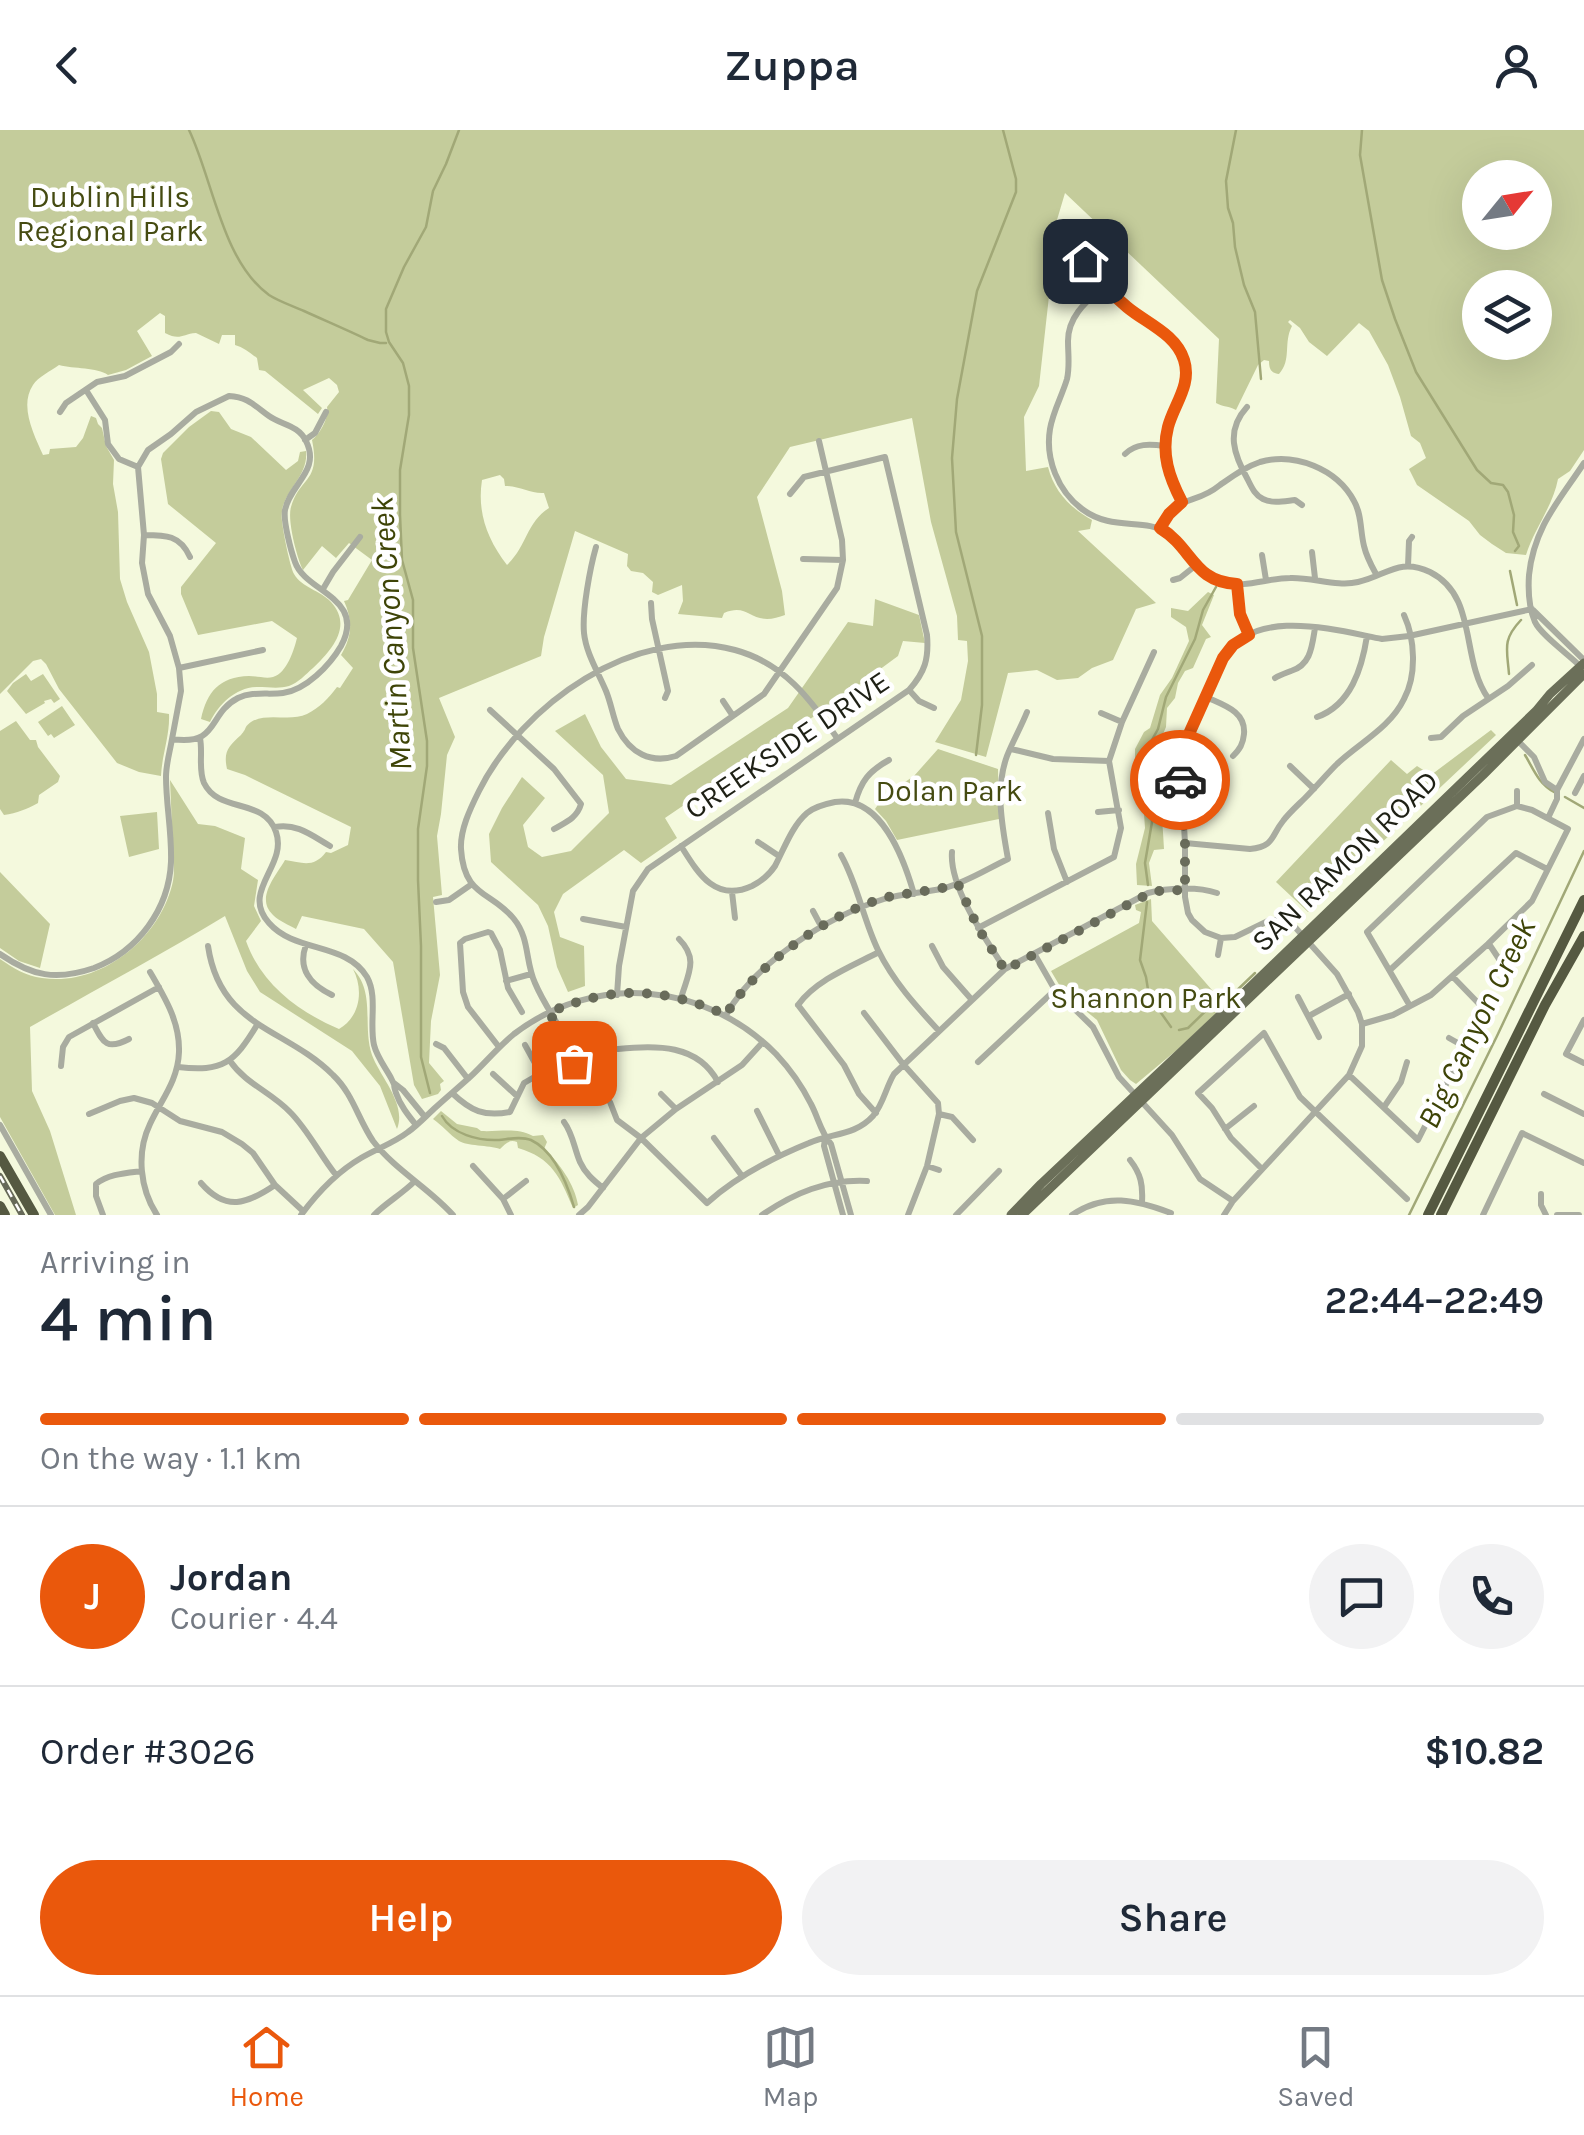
<!DOCTYPE html>
<html lang="en">
<head>
<meta charset="utf-8">
<style>
  :root { --surface:#fff; --page:#f2f2f3; --text:#1f2937; --muted:#747a83; --line:#e0e1e3; --accent:#ea580c }
  body { margin:0; font-family:Karla,sans-serif; background:var(--page); color:var(--text); height:100vh; display:flex; flex-direction:column; font-size:38px; white-space:nowrap }
  * { box-sizing:border-box; margin:0 }
  p { font-size:32px; color:var(--muted) }
  .icon { flex:none; width:55px; height:55px; fill:none; stroke:currentColor; stroke-width:2; stroke-linecap:round; stroke-linejoin:round }
  .map { position:relative; height:1085px; overflow:hidden }
  .panel { display:flex; flex-direction:column; background:var(--surface); flex:1 }
  .panel>* { flex:none }
  .needle { width:65px; rotate:60deg }
  .buttons { position:absolute; left:1462px; top:30px; display:grid; gap:20px }
  .buttons a { display:grid; place-items:center; width:90px; height:90px; border-radius:50%; background:var(--surface); box-shadow:0 10px 40px #0002; font-size:50px }
  .pin { position:absolute; display:grid; place-items:center; width:85px; height:85px; color:#fff; margin:-42px; border-radius:20px; box-shadow:0 5px 15px #0006 }
  .courier { position:absolute; display:grid; place-items:center; width:100px; height:100px; margin:-50px; border:8px solid #ea580c; border-radius:50%; background:#fff; color:#222; box-shadow:0 2px 12px #0007 }
  .overview em { font-style:normal; font-weight:600 }
  .overview div { display:flex; flex-direction:column-reverse }
  .overview { display:flex; align-items:center; justify-content:space-between; height:170px; padding:0 40px }
  h1 { font-size:65px; font-weight:600; line-height:75px }
  .bar { display:grid; grid-template-columns:repeat(4,1fr); gap:15px 10px; align-content:center; height:120px; padding:0 40px }
  .bar i { height:12px; border-radius:8px; background:var(--line) }
  .bar .selected { background:var(--accent) }
  .bar p { grid-column:span 4 }
  .line { display:flex; align-items:center; gap:25px; padding:0 40px; border-top:2px solid var(--line) }
  .line div { flex:1 }
  .round { display:grid; place-items:center; flex:none; width:105px; height:105px; border-radius:52px; background:var(--page) }
  .button { display:flex; gap:20px; margin-top:auto; padding:20px 40px }
  .button a { flex:1; height:115px; border-radius:60px; background:var(--accent); color:#fff; font-size:40px; font-weight:600; line-height:115px; text-align:center }
  .button a+a { background:var(--page); color:var(--text) }
  header { display:flex; justify-content:space-between; align-items:center; height:130px; padding:0 40px; background:var(--surface); font-size:45px; font-weight:600 }
  .tabs { display:flex; justify-content:space-around; align-items:center; height:140px; border-top:2px solid var(--line); background:var(--surface); font-size:28px; color:var(--muted) }
  .tabs a { display:grid; justify-items:center; gap:5px }
  .tabs .selected { color:var(--accent) }
  .map>svg:first-child { display:block }
</style>
</head>
<body>
<header><svg class="icon" aria-label="back" viewBox="0 0 24 24"><path d="M15 5l-7 7 7 7"/></svg>Zuppa<svg class="icon" aria-label="person" viewBox="0 0 24 24"><circle cx="12" cy="8" r="4"/><path d="M4 21q1-7 8-7t8 7"/></svg></header>
<div class="map">
<svg width="1584" height="1085" viewBox="0 0 1584 1085">
  <rect width="100%" height="100%" fill="#f4f9dd"/>
  <path fill="#c4cc9b" fill-rule="evenodd" d="M0,0H1584V320L1570,341L1558,349C1553,376 1534,399 1526,425L1506,423L1492,414L1480,405L1469,391L1417,355L1409,339L1426,328L1420,313L1411,306L1400,267L1388,235L1369,201L1359,193L1327,226L1309,212L1300,198L1290,190L1288,192L1292,196C1283,213 1292,230 1279,244C1271,243 1269,239 1269,231L1264,230L1258,235L1236,280C1229,276 1223,277 1216,273L1219,209L1065,63L1054,100L1048,134L1050,157L1039,256L1024,287L1026,341L1048,337C1054,361 1070,378 1092,390L1090,399L1078,401L1156,473L1136,479L1113,530L1092,538L1078,548L1057,550L1037,540L1008,543L986,627L935,612L961,570L968,531L967,511L958,510L957,486L931,392L912,288L790,317L757,367L782,461L785,485C779,487 773,489 767,489C749,489 746,474 724,483L722,488L678,484L683,471L682,455L658,465L652,462L653,452L643,443L631,441L627,436L628,424L575,401L544,507L541,526L439,568L455,607L447,625L441,684L437,706L442,765L433,767L440,845L431,891L429,933L444,951L440,954L441,960L438,964L422,969L414,955L393,832L364,799L302,786L296,799C289,795 279,791 273,785C255,768 276,746 285,730C303,733 314,738 326,722L331,723L348,715L351,697L245,645L227,639C223,621 229,616 241,605C248,597 243,598 251,592C267,582 290,592 307,584C319,578 329,568 337,557L340,558L353,538L341,525C352,507 353,491 344,471L348,470L372,430L349,413L336,428L322,416L303,440C297,428 287,390 291,377C300,346 321,353 312,310C320,304 329,288 327,277L339,262L337,255L329,248L303,260L322,278L318,284L265,241L259,240L257,228C250,223 243,217 235,215V205H222L219,214L196,203C182,204 180,211 165,203V186L160,183L137,201L152,226L126,240L108,245C97,237 74,239 59,235C51,241 38,247 33,255C19,276 34,305 43,325L49,324L50,319L76,317L83,308L91,286L96,288L98,294L102,298L106,316L114,330L113,354L118,382L120,449L127,472L149,522L157,564V582L169,584C170,606 162,624 161,646L139,642L117,633L59,559L46,534L41,529L33,531L0,564ZM1480,48H1535V102H1480ZM1480,158H1535V212H1480ZM500,345L504,349L505,356C519,356 531,364 544,363L549,378C526,393 527,416 507,435C487,409 477,382 482,350Z
    M211,281L219,282L231,299L251,307L286,340L298,331L300,322L306,321C309,349 278,363 282,391C283,402 290,436 294,444C302,458 320,460 331,472C353,496 332,520 313,538C306,544 298,553 289,556C279,559 268,557 258,557C236,557 219,574 210,592L201,589C207,562 219,547 249,546C257,546 266,549 273,547C287,543 294,520 297,508L272,491L198,505L181,464V457L216,413L168,374L161,329L163,323L189,297Z
    M1208,462L1214,465L1202,495L1211,507L1206,509L1193,538L1185,541L1178,553L1175,568L1167,578L1166,597L1160,611L1147,623C1145,645 1153,644 1157,662C1162,680 1163,700 1164,719L1154,720L1149,733L1152,756L1137,755L1136,734L1145,698L1142,656L1135,639V619L1144,602L1150,598L1160,565L1172,548L1189,511L1186,497L1171,487V478L1188,481Z
    M875,469L919,485L925,513L903,511L898,526L841,568L665,688L677,708L641,733L624,720L563,764L554,782L560,807L584,816L585,856L568,862L557,837L548,796L538,775L491,732L489,704L502,678L522,647L545,668L523,695L528,717L542,727L571,721L609,683L603,645L555,601L585,584L601,617L626,649L671,655L788,578L848,492L873,496Z
    M26,544L31,551L43,544L60,569L54,573L51,569L44,571L45,573L26,584L7,561L13,553Z
    M62,576L75,595L54,608L51,604L48,606L38,592Z
    M16,591L30,610H36L38,617L60,646L58,652L39,665L38,673C27,679 17,683 4,685L0,679V601Z
    M1491,600L1496,605L1308,782L1276,752L1391,630L1407,644L1417,636L1431,645Z
    M938,619L998,639L999,689L897,710L886,691L875,679L884,666L914,646Z
    M170,650L198,694L215,696L245,708L241,739L258,750L254,776L261,791L246,811C261,854 299,882 339,899C360,887 364,860 353,839C376,863 362,896 372,925C380,947 407,974 397,999L380,956L352,921L260,862L247,841L225,786C161,825 95,860 30,897L32,961L50,1001L76,1085H55L0,987V829C13,838 26,846 42,848C101,857 161,808 173,751C175,741 173,730 173,720C172,697 171,674 170,650Z
    M157,682L159,719L129,727L120,686Z
    M0,742L50,794L40,838L19,831L0,818Z
    M1151,769L1152,791L1225,875L1178,919L1136,954L1130,950L1121,940L1097,890L1064,863L1051,841L1139,793L1141,782L1136,780L1135,775Z
    M441,981L457,994L477,998L481,1001C500,1002 516,997 533,1006L543,1005L547,1012L544,1019C559,1032 575,1055 578,1075L573,1078C560,1047 552,1028 518,1018L517,1012C509,1009 505,1014 500,1019C489,1015 466,1016 459,1011C450,1005 442,995 433,989Z"/>
  <g fill="none" stroke-linecap="round" stroke-linejoin="round">
    <path stroke="#a1a877" stroke-width="2.5" d="M189,0C213,50 222,131 269,165C280,172 293,176 304,181C326,191 347,200 368,210L380,213H386
      M1236,0L1226,51L1228,78L1233,93L1235,117L1244,155L1255,182L1261,249
      M1362,0L1360,25L1382,150L1395,189L1416,242L1477,340L1491,353L1503,355L1508,362L1514,385L1513,402L1519,416L1515,421
      M1510,441L1517,475
      M1509,544C1507,519 1502,510 1521,490
      M976,625L982,575V506L956,402L952,328L957,269L977,161L1016,62V49L1003,0
      M1525,625C1534,640 1538,653 1554,662
      M1565,667L1584,678
      M1148,755L1145,733L1152,692L1150,672L1142,647L1143,626L1158,599L1166,567L1195,509L1203,480L1216,457
      M1147,772L1140,830L1146,847L1149,866L1171,897
      M1179,900L1188,898L1217,870L1223,866H1231L1255,843
      M430,963L421,927V816L418,750V699L427,636V611L413,518V470L402,430L400,385V340L409,285V256L403,233L389,212L386,202V179L404,137L426,97L433,61L446,34L459,0
      M442,986C452,1004 478,1011 499,1010C509,1009 521,1006 531,1010C554,1021 567,1053 574,1077
      M1409,1085L1497,906L1584,721"/>
    <path stroke="#a9aca0" stroke-width="6" d="M1061,103C1077,113 1084,131 1095,145C1103,156 1113,165 1122,173C1144,192 1182,206 1186,238C1188,255 1180,268 1174,282C1160,314 1166,342 1182,371
      M1104,156C1087,171 1068,186 1068,211C1068,224 1070,236 1067,249C1062,266 1053,281 1050,299C1045,329 1058,361 1082,379C1113,402 1143,387 1168,403C1190,418 1194,446 1223,453C1245,458 1268,448 1290,448C1312,447 1337,457 1358,452C1386,446 1399,427 1430,442C1478,466 1460,528 1488,568
      M86,260L105,290L108,314L119,329L138,337
      M229,266C248,267 255,276 269,286C282,295 298,295 306,311C321,341 290,354 285,380C283,391 291,421 295,432C305,462 367,468 341,516C330,535 306,560 283,563C268,565 253,561 238,568C207,584 220,616 172,609L181,561L179,538L170,506L148,464L142,433L144,405L138,337L148,320L171,304L196,282Z
      M1247,277C1225,301 1234,325 1248,350C1252,358 1255,365 1263,369C1273,374 1285,371 1295,370L1302,375
      M60,282L66,273L97,252L125,246L171,222L179,214
      M305,310L315,303L326,282
      M1125,324C1136,313 1150,314 1165,316
      M1160,398C1181,361 1193,377 1220,355C1233,346 1245,337 1260,332C1295,322 1337,339 1354,371C1362,385 1360,400 1364,416C1366,425 1371,435 1376,444
      M144,405C166,405 180,405 190,427
      M596,417C590,438 582,481 584,503C586,523 598,542 606,561C611,573 613,587 618,599C630,623 651,634 676,626L764,564L837,458L843,430L842,410L819,311
      M1312,422L1315,448
      M1262,425L1266,450
      M803,429L843,430
      M1408,436L1409,411L1412,407
      M1173,450L1180,448L1195,436
      M1237,455L1240,484L1249,505
      M323,459L333,442L360,407
      M651,473L652,489L668,561L665,568
      M1533,480L1584,530
      M1580,536C1568,524 1541,505 1535,492C1529,478 1528,460 1529,445C1534,397 1559,371 1584,333
      M179,538L263,520
      M1275,548C1280,545 1286,543 1291,541C1311,535 1312,516 1315,498
      M909,560L919,571L934,578
      M1206,567C1223,575 1246,581 1244,604C1243,614 1240,619 1233,626
      M723,571L733,586
      M490,580L554,639L581,674C577,688 566,692 554,699
      M1101,583L1122,592
      M1317,587C1351,575 1362,538 1367,506
      M200,608C203,623 198,639 204,653C219,684 264,667 276,702C288,736 240,761 269,793C295,823 346,812 367,847C378,867 369,893 374,915C377,927 385,937 391,948C397,960 392,951 396,963C400,975 408,985 416,995
      M1431,608L1441,607L1463,586L1508,556L1532,535
      M1515,608L1534,627L1545,652L1557,660V669L1548,688
      M1011,619L1053,629L1109,631
      M1290,636L1314,659
      M1557,660L1584,609
      M1517,661V676
      M1575,663L1584,646
      M855,673C861,651 869,641 889,630
      M1098,682L1119,680
      M1048,683L1054,719L1067,752
      M275,697C297,693 311,705 330,716
      M758,712L779,726
      M1185,713L1250,719C1274,717 1271,706 1283,691C1289,683 1298,675 1305,668C1316,657 1326,645 1337,634C1359,613 1390,598 1404,569C1417,545 1415,509 1404,485
      M681,716C698,743 715,773 752,756C762,751 769,745 775,736C784,719 792,696 807,683C814,677 825,674 835,672C881,665 904,729 914,764
      M952,722C949,757 986,810 1005,839
      M841,725C858,755 863,789 878,820C893,851 916,876 939,901
      M732,762L735,788
      M436,772L449,770L472,754
      M813,781L821,796
      M583,789L626,797
      M978,798L1114,727L1121,698L1109,631L1122,592L1154,522
      M679,809C699,829 688,844 681,868
      M1489,814L1505,838
      M306,815C297,839 311,855 332,865
      M208,816C220,898 285,897 333,945C353,964 358,989 373,1011C395,1040 429,1058 453,1085
      M932,816L943,837L972,870
      M0,824C32,846 56,851 94,838C138,821 169,779 171,732C172,703 166,675 166,647C166,634 170,621 172,609
      M1035,825L1055,860L1093,897L1119,947L1172,1005L1200,1049L1233,1071
      M1218,825L1221,808
      M1390,840L1516,723L1547,739
      M150,842C165,868 180,892 179,922C178,951 161,970 150,994C136,1023 140,1059 157,1085
      M506,851L531,844
      M617,865L619,836L633,761L648,739L909,560C925,542 929,529 927,505L885,327L804,347L790,364
      M1298,867L1319,907
      M798,875L844,935L859,964L876,983
      M798,875C816,850 852,836 879,822
      M864,883L903,934L938,973L939,984L927,1036L908,1085
      M726,885C756,832 826,787 884,769C904,763 925,763 945,758C967,752 987,739 1008,729C1002,696 995,658 1007,626C1013,611 1021,597 1027,582
      M1309,886L1349,864
      M1584,890L1566,924L1584,933
      M93,893C103,912 106,921 129,909
      M1362,894L1393,885L1431,865L1488,814L1532,771L1568,699L1532,680L1517,676L1487,687L1367,802L1410,876
      M1449,908L1465,917
      M436,914L444,918L468,949
      M525,915L541,944
      M499,917L468,877L463,862L460,813L465,809L488,802L491,803L500,820L508,858L522,882
      M618,919C656,915 698,914 718,952
      M568,925L574,933L583,952
      M230,931C246,954 271,962 290,982C308,1000 320,1025 336,1045
      M978,932L1055,860
      M61,936L63,917L69,907L159,857
      M178,937C223,942 234,933 257,895
      M493,944L517,966
      M1349,945L1418,1010L1484,879L1453,847
      M394,953L403,960L425,987
      M452,963C471,981 484,987 510,982L524,953L564,930L571,920C561,896 545,877 535,853C525,831 530,809 514,789C491,761 464,767 461,719C460,700 470,679 479,661C521,576 635,493 735,520C783,533 810,568 837,608
      M661,964L676,979
      M1544,964L1584,984
      M610,972L617,990L641,1008L707,1073C737,1046 772,1028 809,1013C831,1003 855,1006 873,986C883,975 886,957 894,944L1005,839L1148,763C1167,758 1197,756 1217,763
      M1384,977L1401,952L1407,932
      M757,981L779,1025
      M89,984L120,971L134,968L152,973L180,991L222,1002L242,1014L253,1023L275,1055L303,1081
      M939,984L952,987L973,1010
      M564,992C573,1004 574,1018 580,1032C585,1043 593,1050 603,1058
      M0,995L51,1085
      M1225,999L1254,976
      M714,1008L742,1046
      M825,1009L824,1016L843,1085
      M1130,1030C1141,1044 1143,1055 1142,1072
      M473,1036L503,1069L511,1085
      M927,1036L939,1040
      M1262,1039L1231,1008L1212,978L1198,963L1264,903L1300,967L1407,1069
      M201,1053C226,1082 247,1074 275,1055
      M1541,1064V1075L1546,1085
      M503,1069L526,1051
      M103,1085L96,1066V1054C108,1044 126,1043 142,1041
      M301,1085C318,1062 337,1042 361,1028C376,1019 394,1013 408,1002C418,995 427,985 436,977C447,967 459,957 470,947C485,933 498,917 514,904C595,842 705,852 776,924C790,939 802,956 811,974C818,987 821,1003 831,1014L851,1085
      M374,1085C387,1072 402,1064 415,1051
      M579,1085L588,1077L641,1008L676,979L742,935L762,913
      M762,1085C794,1063 827,1049 867,1051
      M956,1085L999,1041
      M1072,1085C1105,1062 1137,1070 1171,1083L1170,1085
      M1224,1085L1233,1071L1349,945L1362,916V894L1358,882L1337,844L1294,796L1284,790H1270L1235,807L1221,808L1205,802L1192,790L1188,783L1185,767V713L1180,624L1223,529C1252,476 1335,500 1382,509L1409,506L1532,479
      M1483,1085L1522,1003L1584,1033
      M1557,1085H1579"/>
    <path stroke="#6b6f59" stroke-width="9" d="M1011,1085L1041,1054L1250,857L1536,581L1550,564L1584,533
      M1022,1085L1483,645L1584,544"/>
    <path stroke="#555941" stroke-width="10" d="M0,1026L34,1085
      M0,1076L5,1085
      M1428,1085L1584,770
      M1441,1085L1545,875L1584,806"/>
    <g stroke="#666958" stroke-width="6">
      <path id="rail" d="M0,1046L22,1085"/>
    </g>
    <use href="#rail" stroke="#fff" stroke-width="2.5" stroke-dasharray="8" stroke-linecap="butt"/>
  </g>
  <g fill="none" stroke-linecap="round" stroke-linejoin="round">
    <path stroke="#696c5b" stroke-width="10" stroke-dasharray="0 18" d="M574,933L568,926L571,920L563,900L548,883C612,855 663,857 726,885C753,836 833,781 888,767C912,762 935,761 958,754L978,798L1005,840L1148,764L1157,761L1185,760V713L1180,650"/>
    <path stroke="#ea580c" stroke-width="12" d="M1085,131C1098,149 1111,164 1127,177C1146,193 1176,204 1184,230C1192,255 1174,274 1168,297C1161,324 1169,347 1182,372L1169,384L1160,398C1193,418 1193,452 1237,454L1240,484L1249,505L1233,515L1223,528L1180,624V650"/>
  </g>
  <g text-anchor="middle" stroke-width="9" stroke-linejoin="round" paint-order="stroke">
    <g font-size="30" fill="#454b11" stroke="#fff">
      <text x="110" y="77">Dublin Hills<tspan x="110" dy="34">Regional Park</tspan></text>
      <text x="949" y="671">Dolan Park</text>
      <text x="1146" y="878">Shannon Park</text>
    </g>
    <g font-size="30" fill="#1e2015" stroke="#fff">
      <text transform="translate(787 615) rotate(-34)" y="10">CREEKSIDE DRIVE</text>
      <text transform="translate(1345 731) rotate(-44)" y="10">SAN RAMON ROAD</text>
    </g>
    <g font-size="32" font-style="italic" fill="#3e4407" stroke="#fff">
      <text transform="translate(391 504) rotate(-94)" y="11">Martin Canyon Creek</text>
      <text transform="translate(1476 893) rotate(-64)" y="11">Big Canyon Creek</text>
    </g>
  </g>
</svg>
<div class="buttons">
<a><svg class="needle" viewBox="-14 -14 28 28"><path d="M0-13l5 13h-10z" fill="#e53935"/><path d="M0 13l5-13h-10z" fill="#747a83"/></svg></a>
<a><svg class="icon" aria-label="layers" viewBox="0 0 24 24"><path d="M12 4l9 5-9 5-9-5zM3 14l9 5 9-5"/></svg></a>
</div>
<div class="pin" style="left:574px;top:933px;background:#ea580c"><svg class="icon" aria-label="bag" viewBox="0 0 24 24"><path d="M5 8h14l-1 12H6zM9 8a3 3 0 0 1 6 0"/></svg></div>
<div class="pin" style="left:1085px;top:131px;background:#1f2937"><svg class="icon" aria-label="home" viewBox="0 0 24 24"><path d="M3 11l9-7 9 7M6 9v11h12V9"/></svg></div>
<div class="courier" style="left:1180px;top:650px"><svg class="icon" aria-label="car" viewBox="0 0 24 24"><path d="M5 17H2v-5l4-1 3-4h7l3 4 3 1v5h-3M9 17h6M6 11h13"/><circle cx="7" cy="17" r="2"/><circle cx="17" cy="17" r="2"/></svg></div>
</div>
<section class="panel">
<div class="overview"><div><h1>4 min</h1><p>Arriving in</p></div><em>22:44–22:49</em></div>
<div class="bar"><i class="selected"></i><i class="selected"></i><i class="selected"></i><i></i><p>On the way · 1.1 km</p></div>
<div class="line" style="height:180px"><b class="round" style="background:var(--accent);color:#fff">J</b><div><b>Jordan</b><p>Courier · 4.4</p></div><a class="round"><svg class="icon" aria-label="chat" viewBox="0 0 24 24"><path d="M4 5h16v11H9l-5 4z"/></svg></a><a class="round"><svg class="icon" aria-label="phone" viewBox="0 0 24 24"><path d="M5 4h4l2 5-3 2q2 4 5 5l2-3 5 2v4C11 20 4 13 5 4z"/></svg></a></div>
<div class="line" style="height:130px"><div>Order #3026</div><b>$10.82</b></div>
<div class="button"><a>Help</a><a>Share</a></div>
</section>
<nav class="tabs">
<a class="selected"><svg class="icon" aria-label="home" viewBox="0 0 24 24"><path d="M3 11l9-7 9 7M6 9v11h12V9"/></svg>Home</a>
<a><svg class="icon" aria-label="map" viewBox="0 0 24 24"><path d="M3 6l6-2 6 2 6-2v14l-6 2-6-2-6 2zM9 4v14M15 6v14"/></svg>Map</a>
<a><svg class="icon" aria-label="saved" viewBox="0 0 24 24"><path d="M7 4h10v16l-5-4-5 4z"/></svg>Saved</a>
</nav>
</body>
</html>
